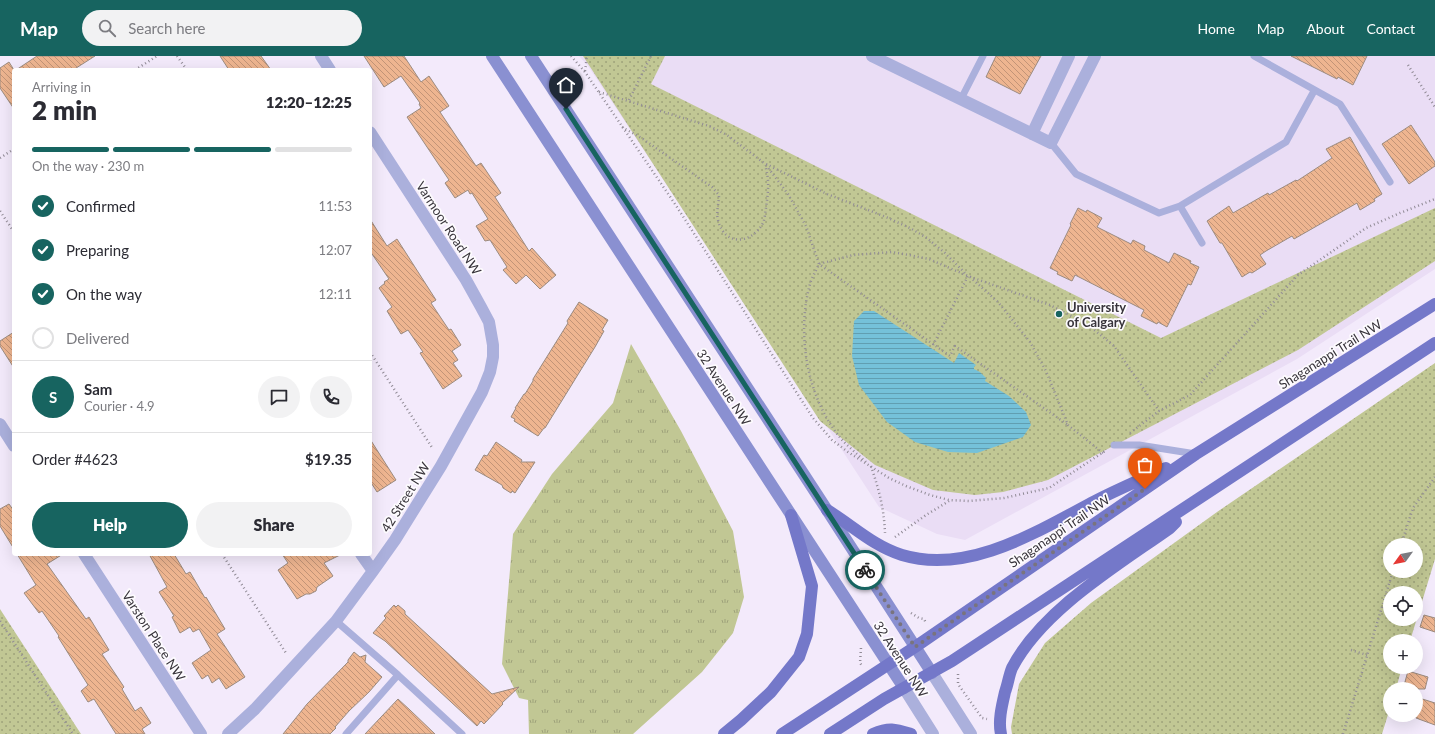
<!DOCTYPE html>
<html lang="en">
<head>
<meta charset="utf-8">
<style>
  :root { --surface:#fff; --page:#f2f2f3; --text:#2b2b33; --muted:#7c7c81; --line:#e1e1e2; --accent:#176460 }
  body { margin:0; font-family:Lato,sans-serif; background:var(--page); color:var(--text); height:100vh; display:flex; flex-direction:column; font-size:15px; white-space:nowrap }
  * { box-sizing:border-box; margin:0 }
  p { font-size:13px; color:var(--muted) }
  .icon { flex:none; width:22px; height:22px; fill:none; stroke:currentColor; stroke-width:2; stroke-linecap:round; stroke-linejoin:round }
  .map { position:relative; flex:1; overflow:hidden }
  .side { position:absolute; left:12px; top:12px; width:360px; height:488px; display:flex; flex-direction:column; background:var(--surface); border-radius:4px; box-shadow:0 4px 16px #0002 }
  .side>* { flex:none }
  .needle { width:26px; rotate:237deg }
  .fabs { position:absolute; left:1383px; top:482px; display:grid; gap:8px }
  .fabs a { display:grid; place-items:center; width:40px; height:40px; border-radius:50%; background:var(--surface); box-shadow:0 4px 16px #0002; font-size:20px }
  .pin { position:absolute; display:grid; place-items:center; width:34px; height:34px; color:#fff; margin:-41px -17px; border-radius:50% 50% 50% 0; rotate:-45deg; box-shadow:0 0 4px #0007 }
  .pin .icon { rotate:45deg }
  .courier { position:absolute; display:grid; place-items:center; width:40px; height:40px; margin:-20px; border:3px solid #176460; border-radius:50%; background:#fff; color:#222; box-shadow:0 1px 5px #0007 }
  .overview em { font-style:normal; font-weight:800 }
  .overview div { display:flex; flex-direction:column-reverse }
  .overview { display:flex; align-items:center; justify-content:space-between; height:68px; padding:0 20px }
  h1 { font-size:26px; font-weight:800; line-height:30px }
  .bar { display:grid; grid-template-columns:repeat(4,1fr); gap:6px 4px; align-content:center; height:48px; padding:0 20px }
  .bar i { height:5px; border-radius:3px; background:var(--line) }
  .bar .active { background:var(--accent) }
  .bar p { grid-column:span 4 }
  .line { display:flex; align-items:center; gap:10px; padding:0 20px; border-top:1px solid var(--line) }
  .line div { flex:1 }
  .round { display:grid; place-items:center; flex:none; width:42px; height:42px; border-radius:21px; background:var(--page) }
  ol { padding:0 20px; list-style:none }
  li { display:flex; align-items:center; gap:12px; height:44px }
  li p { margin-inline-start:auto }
  li .icon { padding:4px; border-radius:50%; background:var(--accent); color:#fff; stroke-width:4 }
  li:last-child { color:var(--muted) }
  li i { width:22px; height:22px; border:2px solid var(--line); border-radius:50% }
  .primary-button { display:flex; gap:8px; margin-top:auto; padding:8px 20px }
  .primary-button a { flex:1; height:46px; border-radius:24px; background:var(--accent); color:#fff; font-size:16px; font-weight:800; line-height:46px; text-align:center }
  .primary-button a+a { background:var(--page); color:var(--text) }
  header { display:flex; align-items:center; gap:24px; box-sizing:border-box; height:56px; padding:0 20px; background:var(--accent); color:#fff }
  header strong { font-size:19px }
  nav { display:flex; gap:22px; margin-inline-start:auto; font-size:14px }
  .search { width:280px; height:36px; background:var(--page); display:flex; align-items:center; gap:10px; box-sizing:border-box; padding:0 14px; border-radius:22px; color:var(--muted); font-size:15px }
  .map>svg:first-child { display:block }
</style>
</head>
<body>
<header>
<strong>Map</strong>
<div class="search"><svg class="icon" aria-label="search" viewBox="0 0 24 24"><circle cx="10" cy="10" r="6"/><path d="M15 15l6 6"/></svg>Search here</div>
<nav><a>Home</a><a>Map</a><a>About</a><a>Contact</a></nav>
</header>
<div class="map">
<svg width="1435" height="678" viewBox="0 0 1435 678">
  <defs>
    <pattern id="grass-tufts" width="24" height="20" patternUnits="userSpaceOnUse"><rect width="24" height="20" fill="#c1c794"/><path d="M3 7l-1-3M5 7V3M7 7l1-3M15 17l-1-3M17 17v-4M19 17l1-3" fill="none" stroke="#9ea27a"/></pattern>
    <pattern id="park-dots" width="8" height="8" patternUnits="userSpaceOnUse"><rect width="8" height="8" fill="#c1c794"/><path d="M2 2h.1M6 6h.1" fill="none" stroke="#9ea27a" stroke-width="1.8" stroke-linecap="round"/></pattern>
    <pattern id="water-rules" width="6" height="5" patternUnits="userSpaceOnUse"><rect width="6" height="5" fill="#75c1d9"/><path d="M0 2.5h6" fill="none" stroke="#619eb1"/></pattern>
    <pattern id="building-back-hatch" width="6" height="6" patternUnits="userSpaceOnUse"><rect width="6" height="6" fill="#eeb590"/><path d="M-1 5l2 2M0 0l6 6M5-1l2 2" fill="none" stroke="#c29477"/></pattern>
  </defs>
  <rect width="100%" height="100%" fill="#f3eafb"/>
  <path fill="#eaddf5" d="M579,0H1435V213L1297,303L965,484L937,478L879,451L797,325L588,10Z"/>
  <path fill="url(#grass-tufts)" d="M631,288L681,375L733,475L744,541L733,577L702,616L633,678H529L528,644L519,642L502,608L513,478L552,418L613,347Z"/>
  <path fill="url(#park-dots)" fill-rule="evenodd" d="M583,0H665L651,28L1161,282L1435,152V205L1298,294L1048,424L1003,436L975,439L933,434L875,409L820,365Z
    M1435,307V503L1410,585H1390V611H1402L1396,633H1390V652L1382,678H1012L1011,671L1019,628L1045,587L1091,547L1217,456ZM1390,489H1416V515H1390ZM1390,537H1416V563H1390Z
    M0,553L81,678H0Z"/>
  <path fill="url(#water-rules)" d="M864,255H874L954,307L959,297L976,309L974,311V313L980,316L986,322L985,325L1009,340L1026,356L1031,369L1023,381L977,397L948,396L915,386L887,366L859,329L852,300L854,265Z"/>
  <path fill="url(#building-back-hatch)" stroke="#9b8b80" d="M37,0H95L73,14H16Z
    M220,0H261L271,14H229Z
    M364,0H404L421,26L429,20L449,50L440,56L476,110L481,107L501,137L495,141L529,195L532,192L556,219L540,233L526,219L516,228L503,214L507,211L490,184L485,185L476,170L488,163L472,137L470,138L468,134L455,142L445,127L449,124L407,61L421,52L419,48L420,47L401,20L384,31Z
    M996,0H1041L1020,38L986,21Z
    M1291,0H1367L1353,29L1338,21L1337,23Z
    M9,6L14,14V53L0,32V12Z
    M1411,69L1435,106V110L1409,128L1382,88Z
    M1350,81L1382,138L1374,143L1375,145L1360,154L1357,147L1294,183L1292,180L1266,195L1260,199L1266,208L1252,217L1250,216L1242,221L1222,187H1220L1207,165L1229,150L1233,157L1268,137L1269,139L1296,124L1297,125L1332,102L1326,93Z
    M1078,152L1086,156L1087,154L1102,162L1097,171L1131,188L1133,184L1145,190L1144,194L1169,207L1174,197L1191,205L1190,207L1199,211L1191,229L1188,228L1167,271L1158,266L1157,268L1141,260L1144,254L1075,219L1072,225L1057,218L1058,216L1050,212L1071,169L1070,168Z
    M370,163L387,190L397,183L436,244L431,247L449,274L451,273L461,289L452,295L458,304L453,307L462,320L443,333L420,297L423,296L408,274L401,278L387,255L392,251L379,232L385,227L384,226L389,223L370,195Z
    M579,246L608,264L602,274L604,275L595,291L545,372H544L538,380L514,365L515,363L511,361L516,352H515L524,338H525L533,325V323L568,267L567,265Z
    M14,276V312L0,290V285Z
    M370,383L396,424L377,436L370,425Z
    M496,386L522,404L521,406H535L515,437L512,435L511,437L503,432L502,429L475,414L484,399L487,400Z
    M9,448L14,455V493L0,470V453Z
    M17,498H63L47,508L86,563L89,561L109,594L102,598L124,631L122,633L135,655L141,651L151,667L142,673L145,678H116L94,643L88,646L81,635L88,629L58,581L59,580L42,555L39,557L24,537L36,529Z
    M149,498H174L186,518L190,516L205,542L206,541L225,573L217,578L245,621L226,633L219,622L212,627L208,619L202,623L192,607L211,594L199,573L193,576L190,571L180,577L172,561L174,560L159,536L167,531Z
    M282,498H342L324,507L333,520L317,531L316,535L310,538H306L297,543L278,514L288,507Z
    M394,549L396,551L398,549L405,555V558L492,638L519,631L502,647L503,648L484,668L481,665L477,670L385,585L373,577L386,562L384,560Z
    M1424,559L1435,562V576L1420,571Z
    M354,596L360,601L366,599L365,606L382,621L369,636L349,655L335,671L336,672L330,678H283L307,648L348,606V604Z
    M1408,615L1428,621L1425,633H1403Z
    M1416,641L1435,647V669L1416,662Z
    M398,643L410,654L435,678H365Z"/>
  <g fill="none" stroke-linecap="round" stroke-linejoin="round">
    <path stroke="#918b96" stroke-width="2.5" stroke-dasharray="1 3" stroke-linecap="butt" d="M177,0L187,14
      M571,0L585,16L675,148L813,362L832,384L848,396L889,422L906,430L930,439L949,444L969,445L1004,442L1049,432L1105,395
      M1408,9L1435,51
      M135,14L157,0
      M585,15L587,0
      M599,36L709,70L727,79L764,107L827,138L886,161L910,172L927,182L945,197L966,218
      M629,44L651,0
      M622,71L643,83L712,131L719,139C719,147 716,155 718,164C724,190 751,189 763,167C765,163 765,157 766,152C768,137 770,125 765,109
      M0,102L14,93
      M766,109L788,138L806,170L819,208L950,300L955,290L1068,369
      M0,155L14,176
      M970,221L998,246L1030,286L1046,315L1068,369L1103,397
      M933,289L968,220
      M370,296L433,393
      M1130,377L1159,355L1190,339L1298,219L1366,172L1400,157L1435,143
      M866,406C858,399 850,392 843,385C807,344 796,279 810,228C812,221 816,215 819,208L853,199L892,196L909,199L929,203L968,220L1050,249L1087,268L1114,290L1159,355
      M871,410C879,434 884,452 885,477
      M895,481L926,459L949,445
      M1401,489L1413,452L1435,421
      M222,498L286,597
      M911,557L919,562L924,563L926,567
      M0,565L73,678
      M861,592L860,607L862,610
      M1351,594L1367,599
      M958,618V628L982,662L987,663
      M1343,678L1393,515"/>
    <path stroke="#abb0dc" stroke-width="7" d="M1254,0L1340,48L1390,126
      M961,43L983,0
      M1051,87L1076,118L1159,157L1180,150
      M1202,187L1180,150L1286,86L1314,35
      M1114,389H1139L1196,398
      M336,565L398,619L462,678
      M346,678L398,619"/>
    <path stroke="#abb0dc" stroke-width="12" d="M321,0L330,14
      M872,0L1051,87L1095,0
      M1032,78L1069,0
      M0,368L14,390
      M84,498L201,678
      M361,498L373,515
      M228,678L255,653L336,565L373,515L395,484L441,410L482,336L490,316L493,301V289L489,266L481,251L466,224L370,76"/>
    <path stroke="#abb0dc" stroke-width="12" d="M932,617L971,678
      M904,632L933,678"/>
    <path stroke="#8a90d1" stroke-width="12" d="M492,0L904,632
      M531,0L827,454L932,617"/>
    <path stroke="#7478c9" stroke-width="12" d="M827,454C852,469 873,490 902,499C969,519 1038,475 1095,445C1118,433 1142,423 1166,412
      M724,678L741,664L771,636L799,601L807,578L812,530L791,459
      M782,678L915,591L1196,398L1435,248
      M830,678L884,643L952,605L1435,287
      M873,678C889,671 895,673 911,678
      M1001,678C998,665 1002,649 1005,636C1008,628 1009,619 1012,612C1042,554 1118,509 1170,472L1176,466"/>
  </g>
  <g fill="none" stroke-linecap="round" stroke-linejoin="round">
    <path stroke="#79747e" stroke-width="4" stroke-dasharray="0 7.2" d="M865,514L915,591L1145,433"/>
    <path stroke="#176460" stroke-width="5" d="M566,53L865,514"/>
  </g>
  <circle fill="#176460" stroke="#fdfbfe" stroke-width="1.5" cx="1059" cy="258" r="4"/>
  <g text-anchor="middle" stroke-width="3.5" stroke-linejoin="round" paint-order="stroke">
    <g font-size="13" fill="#38343b" stroke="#fdfbfe">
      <text transform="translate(449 172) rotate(57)" y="5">Varmoor Road NW</text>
      <text transform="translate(1330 298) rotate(-32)" y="5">Shaganappi Trail NW</text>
      <text transform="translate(724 331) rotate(57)" y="5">32 Avenue NW</text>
      <text transform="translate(405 441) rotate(-58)" y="5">42 Street NW</text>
      <text transform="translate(1059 475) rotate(-34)" y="5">Shaganappi Trail NW</text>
      <text transform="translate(154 580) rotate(57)" y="5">Varston Place NW</text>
      <text transform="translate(901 603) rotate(57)" y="5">32 Avenue NW</text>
    </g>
    <g font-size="13" font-weight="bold" fill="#38343b" stroke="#fdfbfe" text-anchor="start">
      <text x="1067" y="256">University<tspan x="1067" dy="15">of Calgary</tspan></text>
    </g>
  </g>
</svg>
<div class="fabs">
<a><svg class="needle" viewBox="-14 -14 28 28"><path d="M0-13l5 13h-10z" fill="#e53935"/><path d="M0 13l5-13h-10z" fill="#7c7c81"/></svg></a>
<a><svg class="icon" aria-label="locate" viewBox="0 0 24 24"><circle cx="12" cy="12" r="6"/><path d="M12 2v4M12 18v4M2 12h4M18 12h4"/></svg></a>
<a>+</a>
<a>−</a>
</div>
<div class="pin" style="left:1145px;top:433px;background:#ea580c"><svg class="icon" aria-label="bag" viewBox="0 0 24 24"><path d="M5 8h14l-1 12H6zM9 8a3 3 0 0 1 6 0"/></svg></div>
<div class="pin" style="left:566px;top:53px;background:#1f2937"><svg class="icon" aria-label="home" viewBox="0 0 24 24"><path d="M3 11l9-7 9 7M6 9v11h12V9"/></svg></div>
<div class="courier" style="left:865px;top:514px"><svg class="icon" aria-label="bike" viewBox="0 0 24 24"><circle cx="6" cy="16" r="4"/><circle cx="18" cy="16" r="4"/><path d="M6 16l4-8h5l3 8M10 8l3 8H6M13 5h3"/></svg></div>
<section class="side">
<div class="overview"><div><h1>2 min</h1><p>Arriving in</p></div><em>12:20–12:25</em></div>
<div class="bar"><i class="active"></i><i class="active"></i><i class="active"></i><i></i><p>On the way · 230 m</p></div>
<ol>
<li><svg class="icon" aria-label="check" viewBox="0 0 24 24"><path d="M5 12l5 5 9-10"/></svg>Confirmed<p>11:53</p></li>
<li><svg class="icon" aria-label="check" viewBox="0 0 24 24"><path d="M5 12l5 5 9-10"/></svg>Preparing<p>12:07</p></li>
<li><svg class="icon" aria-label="check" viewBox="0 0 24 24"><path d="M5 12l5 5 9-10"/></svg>On the way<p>12:11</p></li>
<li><i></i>Delivered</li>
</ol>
<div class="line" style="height:72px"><b class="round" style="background:var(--accent);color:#fff">S</b><div><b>Sam</b><p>Courier · 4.9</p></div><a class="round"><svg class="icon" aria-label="chat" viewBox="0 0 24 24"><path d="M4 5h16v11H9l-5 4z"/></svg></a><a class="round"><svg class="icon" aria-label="phone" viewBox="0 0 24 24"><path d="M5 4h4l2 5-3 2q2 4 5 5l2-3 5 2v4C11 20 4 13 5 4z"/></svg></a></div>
<div class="line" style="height:52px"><div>Order #4623</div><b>$19.35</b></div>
<div class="primary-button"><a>Help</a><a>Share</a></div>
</section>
</div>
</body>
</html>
